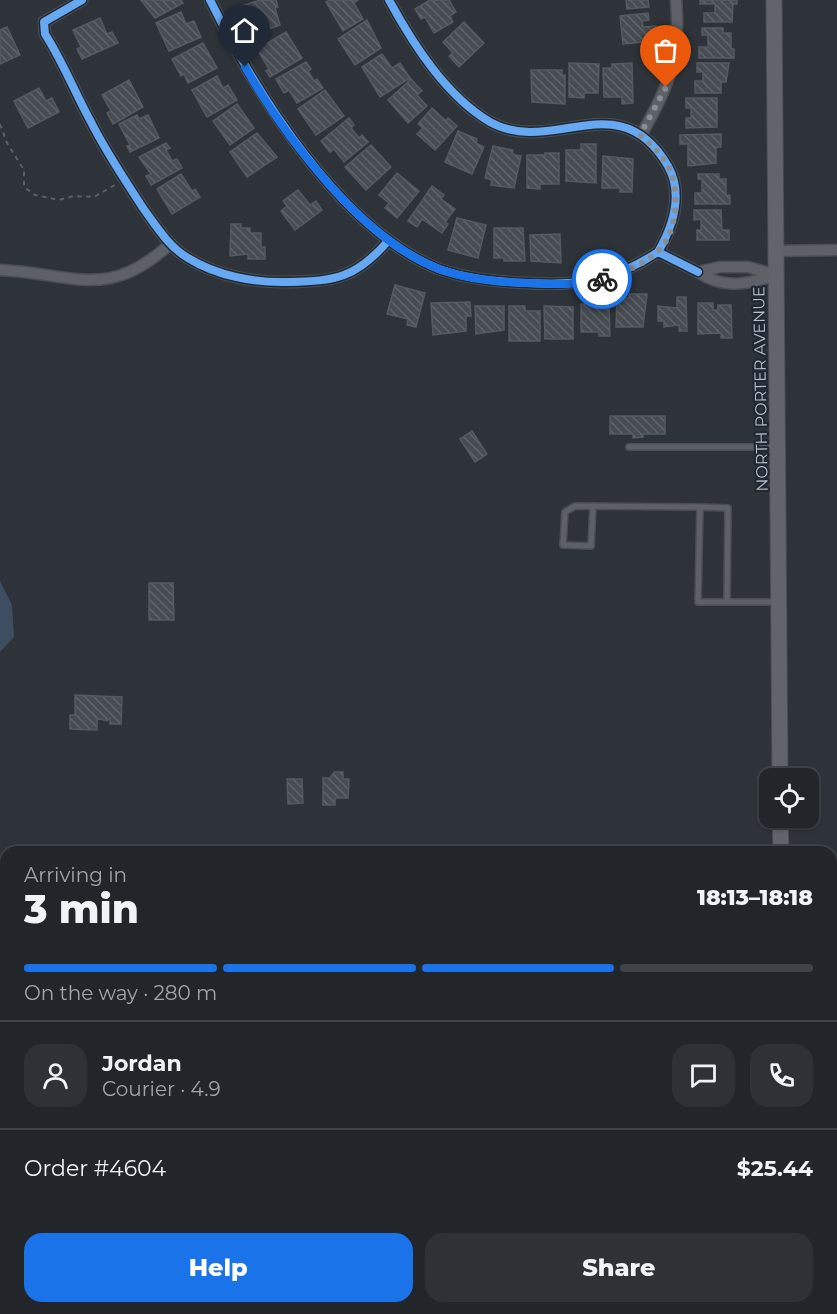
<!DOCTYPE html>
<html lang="en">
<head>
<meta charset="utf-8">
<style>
  :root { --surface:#22262b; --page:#2e3237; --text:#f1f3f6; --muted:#a2a5a9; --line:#3f4347; --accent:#1a73e8 }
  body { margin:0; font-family:Montserrat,sans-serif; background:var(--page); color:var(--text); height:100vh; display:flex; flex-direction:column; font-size:22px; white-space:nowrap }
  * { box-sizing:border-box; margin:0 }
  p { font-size:20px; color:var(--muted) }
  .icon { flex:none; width:33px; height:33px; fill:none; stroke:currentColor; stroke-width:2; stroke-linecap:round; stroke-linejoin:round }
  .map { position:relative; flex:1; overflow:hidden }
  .details { position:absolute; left:0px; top:846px; width:837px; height:468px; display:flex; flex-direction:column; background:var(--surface); border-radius:18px 18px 0 0; box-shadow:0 2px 4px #0004,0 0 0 2px var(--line) }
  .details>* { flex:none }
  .fabs { position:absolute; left:759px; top:768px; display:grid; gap:12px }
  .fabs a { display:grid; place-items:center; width:60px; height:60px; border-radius:12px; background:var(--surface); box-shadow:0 2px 4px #0004,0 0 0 2px var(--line); font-size:30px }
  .pin { position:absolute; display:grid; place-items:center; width:51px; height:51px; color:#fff; margin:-62px -26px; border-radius:50% 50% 50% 0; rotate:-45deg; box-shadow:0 0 6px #0007 }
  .pin .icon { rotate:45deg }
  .courier { position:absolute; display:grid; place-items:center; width:60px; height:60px; margin:-30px; border:4px solid #1a73e8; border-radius:50%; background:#fff; color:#222; box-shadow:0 2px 8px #0007 }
  .summary em { font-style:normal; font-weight:800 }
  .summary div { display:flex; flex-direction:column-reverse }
  .summary { display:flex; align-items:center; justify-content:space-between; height:102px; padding:0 24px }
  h1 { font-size:39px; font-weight:800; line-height:45px }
  .bar { display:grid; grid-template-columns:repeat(4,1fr); gap:9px 6px; align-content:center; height:72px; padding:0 24px }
  .bar i { height:8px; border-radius:4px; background:var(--line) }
  .bar .selected { background:var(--accent) }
  .bar p { grid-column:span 4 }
  .line { display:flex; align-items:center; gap:15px; padding:0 24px; border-top:2px solid var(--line) }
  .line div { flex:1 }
  .round { display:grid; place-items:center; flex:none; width:63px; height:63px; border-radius:18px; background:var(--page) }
  .cta { display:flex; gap:12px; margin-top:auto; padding:12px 24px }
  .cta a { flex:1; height:69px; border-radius:18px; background:var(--accent); color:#fff; font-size:24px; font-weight:800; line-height:69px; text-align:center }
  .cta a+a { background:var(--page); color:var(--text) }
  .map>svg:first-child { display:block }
</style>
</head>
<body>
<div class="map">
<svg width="837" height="1314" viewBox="0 0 837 1314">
  <defs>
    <pattern id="building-back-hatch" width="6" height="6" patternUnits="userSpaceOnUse" patternTransform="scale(1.5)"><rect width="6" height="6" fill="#474c52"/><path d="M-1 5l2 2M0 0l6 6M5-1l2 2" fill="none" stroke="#5f646a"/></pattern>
  </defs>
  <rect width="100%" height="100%" fill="#2d3339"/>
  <path fill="#3e4e61" d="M0,581L12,605L14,637L0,652Z"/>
  <path fill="url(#building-back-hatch)" stroke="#555a61" stroke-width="1.5" d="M141,0H181L183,3L155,18Z
    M260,0H276L278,7L275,8L280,25L266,30L267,35L255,39L247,18L239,20L235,8Z
    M329,0H358L354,3L363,19L343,31L326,2Z
    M430,0H449L456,12L450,16L453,22L434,33L425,17L421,19L415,9Z
    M626,0H648L649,7L627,9Z
    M700,0H737V4H733L732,22H704V13H715V4H700Z
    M181,12L186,24L194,21L201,37L169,51L156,23Z
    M648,13L649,20L642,21L643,27L656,26V41L623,44L620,16Z
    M100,18L107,34L112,32L118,43L82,59L77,49L81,47L73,30Z
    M367,20L381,48L355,65L338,39Z
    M464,22L484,43L459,67L449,56L453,53L443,42Z
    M7,27L20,55L0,64V30Z
    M702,28H723V33H731V49H734V58H699V47H708V35H702Z
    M286,32L302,58L270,77L266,71L269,69L257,49Z
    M203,43L217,68L188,83L184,74L181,76L172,59Z
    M382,54L392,68L400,63L410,78L380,97L362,67Z
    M306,62L311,69L308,71L314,81L317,79L323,88L297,103L289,90L284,93L276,79Z
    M569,63L599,64L598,93H584V98L569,97Z
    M632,63L633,103L622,104V97H604L603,68H612V64Z
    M697,63H729L726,82H721V93H695V81H703V72H697Z
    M531,70H562V76L565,75V104L532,102Z
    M217,76L223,88L228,85L237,100L207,117L192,90Z
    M411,79L422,91L417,95L427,106L408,123L388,100Z
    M129,80L143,107L113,124L107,113L111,111L102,95Z
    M39,88L46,101L52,98L59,112L28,128L14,101Z
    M325,90L344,116L316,135L298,109Z
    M686,98H717V127L686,128V118H691V108H686Z
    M237,104L254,128L230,145L213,121Z
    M432,108L446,121L448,118L457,126L435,150L417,134L423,128L418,124Z
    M137,115L139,119L148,115L159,138L130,152L127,146L130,145L119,124Z
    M349,118L354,125L351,128L359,138L362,135L368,142L344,162L334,149L330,152L321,141Z
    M458,131L477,139L476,143L484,147L472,174L445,162Z
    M257,133L277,157L247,177L230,152Z
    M721,134V147H716V163L688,166V144H680V135Z
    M166,143L170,148L166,150L172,161L177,159L182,168L151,185L146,176L151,174L139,157Z
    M581,144H596V183L566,181V150H581Z
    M371,145L391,167L366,190L345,167Z
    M493,146L513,150L512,154L521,156L514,188L491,185L492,180L485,178Z
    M545,153H559V184H540V189L527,188V155H545Z
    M603,156L633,159L632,192H620V188H602Z
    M397,173L419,191L397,218L385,208L389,203L379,195Z
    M181,174L192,191L195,189L200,197L172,214L157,189Z
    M698,174H719V179H726V195H730V204H695V193H702V179H698Z
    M432,186L444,195L441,199L455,209L445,222L448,224L442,233L422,219L417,227L408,221Z
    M298,190L310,205L316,201L322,210L295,230L281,211L287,206L283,201Z
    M694,210H721L722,230H729V240H697V230H701V219L694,220Z
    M457,218L486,225L478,258L448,250Z
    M231,224H241V228H250V233H261V247H265V259H248V254L230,256Z
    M494,228H523L525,261H504V258H494Z
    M560,234L561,263L531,261L530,235Z
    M395,285L425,293L416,327L407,325L408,319L387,314Z
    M629,294H647L643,327H616L617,298H629Z
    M677,297H686L687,331H679V325L664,327V321H658V306L677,308Z
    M598,301H609L610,336H599V332H581V304H598Z
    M470,302L471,316H466V331L433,335L431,303Z
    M698,303H713V310H718V305H731L732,338H721V333L698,334Z
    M475,306H504V330L476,334Z
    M509,306H525V311H540V341H509Z
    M544,306L573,307V339H545Z
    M610,416H665V434H643V437L633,438V434H610Z
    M472,431L487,454L475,462L460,439Z
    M149,583H173L174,620H149Z
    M75,695L122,697L121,724H110V718L107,721L97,718V730L70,729V715H75Z
    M334,772H343V779H349L348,798H335V805H323V778H330Z
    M287,779H302L303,803L288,804Z"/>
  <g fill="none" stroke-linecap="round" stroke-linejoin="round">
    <g stroke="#4b4f54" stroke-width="8">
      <path id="lane" d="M629,447H774
        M593,506L591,546L563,545L565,512L575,506L700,507L698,602H778
        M700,507L728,508L727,602"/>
    </g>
    <g stroke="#4b4f54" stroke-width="13">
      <path id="street" d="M82,0L44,22L45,34C63,62 75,93 91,122C106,152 125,180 143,208C156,226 169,247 188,258C217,276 255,283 288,282C336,281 356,278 388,241
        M210,0C255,91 340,230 439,269C467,279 498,282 528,283C580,286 614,281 658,252
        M389,0C413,44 446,96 490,122C553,157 619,82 668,166C684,195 673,226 658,252L698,272
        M641,135C669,87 681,57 676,0
        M775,251L837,250
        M720,267H748L776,275C749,284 723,290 698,272Z
        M0,270C73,273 107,302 170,244
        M0,1130H6
        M0,1269L6,1274
        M721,1308L781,1310"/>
    </g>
    <g stroke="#4b4f54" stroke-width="17">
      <path id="secondary" d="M774,0L780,778
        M780,818L781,852
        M781,1308V1314"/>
    </g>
    <g stroke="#4b4f56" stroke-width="19">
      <path id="primary" d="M0,886H6
        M831,890H837"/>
    </g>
    <path stroke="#5b6064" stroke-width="2" stroke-dasharray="4.5 4.5" stroke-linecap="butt" d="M0,124L7,143L24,170V187L35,195L59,200L74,196L94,197L115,185"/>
    <use href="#lane" stroke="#5d6167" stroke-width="5"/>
    <use href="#street" stroke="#5d6167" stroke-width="10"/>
    <use href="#secondary" stroke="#61656b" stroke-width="15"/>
    <use href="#primary" stroke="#5f6369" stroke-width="16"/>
    <g stroke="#202933" stroke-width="11">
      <path id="cycleway" d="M82,0L44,22L45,34C63,62 75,93 91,122C106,152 125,180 143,208C156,226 169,247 188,258C217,276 255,283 288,282C336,281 356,278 388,241
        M210,0C255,91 340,230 439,269C467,279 498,282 528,283C580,286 614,281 658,252
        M389,0C413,44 446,96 490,122C553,157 619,82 668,166C684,195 673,226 658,252L698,272"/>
    </g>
    <use href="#cycleway" stroke="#66a8f1" stroke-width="8"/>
  </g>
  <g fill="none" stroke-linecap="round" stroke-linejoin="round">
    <path stroke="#878e97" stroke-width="6" stroke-dasharray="0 10.8" d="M602,279C621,274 641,266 656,253C677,236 680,194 670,170C664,156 652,146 640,135L666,87"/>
    <path stroke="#1a73e8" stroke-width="8" d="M245,67C285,137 361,239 439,269C466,279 496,282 525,283C550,284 577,286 602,279"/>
  </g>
  <g text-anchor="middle" stroke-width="4.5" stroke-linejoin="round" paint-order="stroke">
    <g font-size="16" fill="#b8bfc9" stroke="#202933">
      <text transform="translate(760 389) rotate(-91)" y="6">NORTH PORTER AVENUE</text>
    </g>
  </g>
</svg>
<div class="fabs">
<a><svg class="icon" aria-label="locate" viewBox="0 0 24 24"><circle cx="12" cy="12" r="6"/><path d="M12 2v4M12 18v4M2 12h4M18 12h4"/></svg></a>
</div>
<div class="pin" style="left:666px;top:87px;background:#ea580c"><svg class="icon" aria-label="bag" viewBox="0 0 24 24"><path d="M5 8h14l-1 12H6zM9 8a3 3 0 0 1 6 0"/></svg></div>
<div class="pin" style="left:245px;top:67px;background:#1f2937"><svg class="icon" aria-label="home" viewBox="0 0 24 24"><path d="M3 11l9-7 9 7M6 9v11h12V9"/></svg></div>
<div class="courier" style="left:602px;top:279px"><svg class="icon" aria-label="bike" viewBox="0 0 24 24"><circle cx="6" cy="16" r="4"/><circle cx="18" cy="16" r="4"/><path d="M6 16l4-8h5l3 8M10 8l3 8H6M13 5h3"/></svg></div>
<section class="details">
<div class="summary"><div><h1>3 min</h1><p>Arriving in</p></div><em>18:13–18:18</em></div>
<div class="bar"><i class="selected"></i><i class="selected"></i><i class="selected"></i><i></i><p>On the way · 280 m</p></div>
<div class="line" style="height:108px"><a class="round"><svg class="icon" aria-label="person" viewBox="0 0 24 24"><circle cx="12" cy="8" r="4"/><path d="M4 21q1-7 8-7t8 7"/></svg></a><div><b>Jordan</b><p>Courier · 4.9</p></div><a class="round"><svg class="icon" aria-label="chat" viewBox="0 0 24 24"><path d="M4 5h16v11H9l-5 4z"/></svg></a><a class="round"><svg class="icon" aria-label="phone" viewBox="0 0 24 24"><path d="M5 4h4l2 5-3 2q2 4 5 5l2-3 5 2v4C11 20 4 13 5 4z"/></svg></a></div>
<div class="line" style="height:78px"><div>Order #4604</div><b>$25.44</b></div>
<div class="cta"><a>Help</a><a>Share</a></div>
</section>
</div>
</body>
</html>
